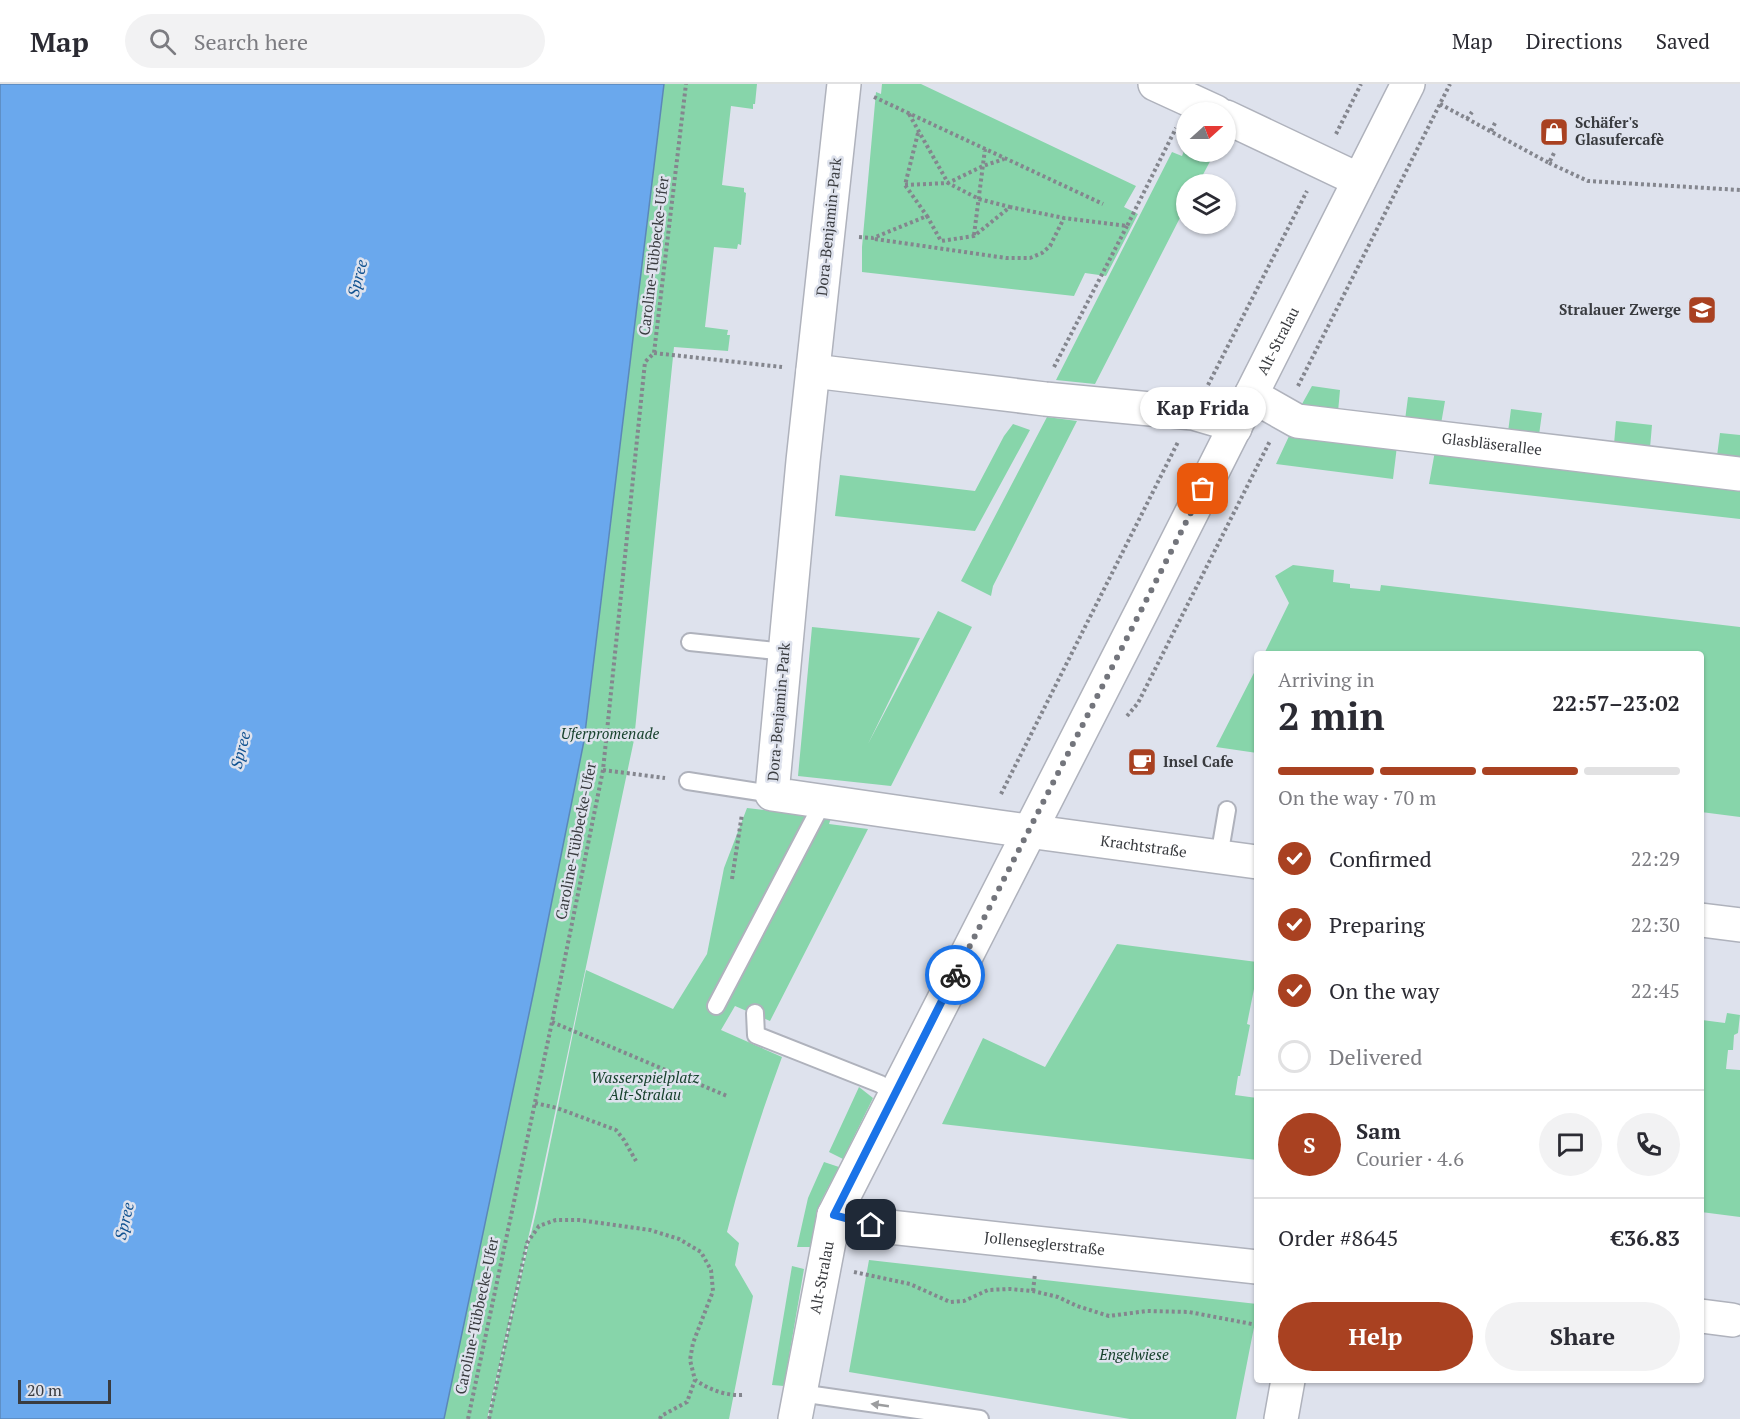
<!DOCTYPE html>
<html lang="en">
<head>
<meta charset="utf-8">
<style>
  :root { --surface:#fff; --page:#f2f2f3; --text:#2b2b33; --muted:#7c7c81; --line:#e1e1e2; --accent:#a94121 }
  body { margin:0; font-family:"PT Serif",serif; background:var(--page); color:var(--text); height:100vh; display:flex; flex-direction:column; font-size:22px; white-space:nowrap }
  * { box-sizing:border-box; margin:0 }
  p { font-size:20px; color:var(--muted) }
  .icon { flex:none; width:33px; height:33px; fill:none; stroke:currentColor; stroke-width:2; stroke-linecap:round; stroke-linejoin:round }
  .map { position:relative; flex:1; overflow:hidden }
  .panel { position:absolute; left:1254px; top:567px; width:450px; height:732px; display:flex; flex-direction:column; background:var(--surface); border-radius:6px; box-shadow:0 2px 4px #0004 }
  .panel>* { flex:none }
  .needle { width:39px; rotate:69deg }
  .controls { position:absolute; left:1176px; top:18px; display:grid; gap:12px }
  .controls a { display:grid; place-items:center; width:60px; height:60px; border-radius:50%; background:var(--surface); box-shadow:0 2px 4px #0004; font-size:30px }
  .scale { position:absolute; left:18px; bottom:15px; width:93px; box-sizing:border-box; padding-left:6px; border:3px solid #393b3f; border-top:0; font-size:16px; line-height:21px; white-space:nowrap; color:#393b3f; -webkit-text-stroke:4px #dee2ed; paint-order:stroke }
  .pin { position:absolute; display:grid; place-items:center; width:51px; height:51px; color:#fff; margin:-26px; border-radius:12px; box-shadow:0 3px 9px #0006 }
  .courier { position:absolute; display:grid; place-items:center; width:60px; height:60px; margin:-30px; border:4px solid #1a73e8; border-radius:50%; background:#fff; color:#222; box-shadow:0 2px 8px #0007 }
  .bubble { position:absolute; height:42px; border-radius:21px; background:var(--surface); box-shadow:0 2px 4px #0004; font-size:20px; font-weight:700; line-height:42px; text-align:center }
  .summary em { font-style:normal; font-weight:700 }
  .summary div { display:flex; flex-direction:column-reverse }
  .summary { display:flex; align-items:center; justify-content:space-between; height:102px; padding:0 24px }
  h1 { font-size:39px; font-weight:700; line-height:45px }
  .bar { display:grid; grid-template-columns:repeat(4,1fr); gap:9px 6px; align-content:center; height:72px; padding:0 24px }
  .bar i { height:8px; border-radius:4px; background:var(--line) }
  .bar .current { background:var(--accent) }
  .bar p { grid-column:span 4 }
  .line { display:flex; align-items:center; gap:15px; padding:0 24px; border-top:2px solid var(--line) }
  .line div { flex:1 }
  .round { display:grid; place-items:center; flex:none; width:63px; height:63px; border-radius:32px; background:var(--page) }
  ol { padding:0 24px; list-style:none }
  li { display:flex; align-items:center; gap:18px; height:66px }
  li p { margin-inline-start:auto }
  li .icon { padding:6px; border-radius:50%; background:var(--accent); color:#fff; stroke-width:4 }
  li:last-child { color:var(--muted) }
  li i { width:33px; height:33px; border:3px solid var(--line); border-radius:50% }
  .primary-button { display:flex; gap:12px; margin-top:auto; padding:12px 24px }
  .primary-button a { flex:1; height:69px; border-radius:36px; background:var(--accent); color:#fff; font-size:24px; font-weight:700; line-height:69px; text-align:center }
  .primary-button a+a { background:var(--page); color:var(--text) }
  header { display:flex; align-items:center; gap:36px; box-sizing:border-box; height:84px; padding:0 30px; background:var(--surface); border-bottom:2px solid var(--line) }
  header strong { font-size:28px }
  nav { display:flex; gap:33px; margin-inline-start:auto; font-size:21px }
  .search { width:420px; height:54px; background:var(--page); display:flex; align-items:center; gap:15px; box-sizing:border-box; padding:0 21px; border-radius:33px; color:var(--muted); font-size:22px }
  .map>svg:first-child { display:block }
</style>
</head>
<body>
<header>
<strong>Map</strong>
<div class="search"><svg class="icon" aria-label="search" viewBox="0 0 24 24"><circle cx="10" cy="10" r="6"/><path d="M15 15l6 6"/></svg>Search here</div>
<nav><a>Map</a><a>Directions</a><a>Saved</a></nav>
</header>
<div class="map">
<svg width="1740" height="1335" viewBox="0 0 1740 1335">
  <rect width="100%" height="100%" fill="#dee2ed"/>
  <path fill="#87d5aa" d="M664,0H757L755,20H753V25L731,22L722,101L744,104V108L746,109L741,161L738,160L737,165L714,163L705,243L728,246L727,251H730L728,267L674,263L634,656L533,1133L487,1335H444L584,657Z
    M882,0H921L1136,102L1124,123L1138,130L1106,192L1085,189L1074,212L862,188V163L876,8L881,10Z
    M1186,62V68H1215L1198,100H1186V122L1095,300L1056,296L1172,68L1182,72Z
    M1312,302L1340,306L1338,328L1308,323L1302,320Z
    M1408,313L1445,317L1441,340L1405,336Z
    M1511,325L1542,329L1539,351L1508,348Z
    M1047,333L1077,337L993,502L991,512L961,497Z
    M1616,337L1652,341L1650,364L1614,360Z
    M1013,340L1030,346L975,447L835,432L840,391L975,407L1004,352Z
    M1720,349L1740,351V374L1717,372Z
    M1290,350L1397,362L1393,395L1276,380Z
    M1435,367L1740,401V435L1429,400Z
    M1293,481L1334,486L1333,498L1350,500V504L1380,507L1381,501L1740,543V733L1701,728V570H1264L1289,519L1275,492Z
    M938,527L972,543L891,702L798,692L812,543L920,554L868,660Z
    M1257,583V669L1216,663Z
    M747,724L831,734L829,740L868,745L770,937L735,922L721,946L782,973C761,1030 742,1088 727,1148L739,1159L735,1181L753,1212L729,1335H488L537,1124L586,886L673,925L707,870L724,784Z
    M1117,860L1257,878V890L1247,940L1250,941L1240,992H1238L1235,1011L1257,1014V1076L942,1040L983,954L1045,983Z
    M1727,929L1740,931L1738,949L1734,951L1733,966H1728L1726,985L1740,986V1133L1701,1128V940L1702,936L1725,939Z
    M859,1003L873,1014L843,1075L829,1068Z
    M824,1078L839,1083L821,1117L810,1163H797L808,1114Z
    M869,1176L1257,1220V1228L1236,1335H1130L849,1288Z
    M792,1182L804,1185L784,1302L772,1301Z"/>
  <path fill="#6aa8ed" stroke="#5b87b9" stroke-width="1.5" d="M0,0H664L584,657L534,906L444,1335H0Z"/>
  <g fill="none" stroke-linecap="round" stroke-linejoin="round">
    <g stroke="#afb2bc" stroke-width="20">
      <path id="lane" d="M690,558L785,568
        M688,697L772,710
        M1219,773L1227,726
        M716,922L823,718
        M755,929L756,951L880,1000L895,1010
        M800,1309L980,1335"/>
    </g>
    <g stroke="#afb2bc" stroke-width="36">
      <g id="street">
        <path id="s1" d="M844,0L803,377L772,710L999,743L1257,778"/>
        <path d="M1155,0L1216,28"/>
        <path d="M1226,33L1359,96"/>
        <path d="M813,287L1045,315L1193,329L1217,336L1235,344"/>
        <path id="s2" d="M1251,311L1297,337L1740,390"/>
        <path d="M1701,836L1740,841"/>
        <path id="s3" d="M834,1131L871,1141L1257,1183"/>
        <path d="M1701,1232L1732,1236"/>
        <path d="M1281,1335L1288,1296"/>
      </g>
    </g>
    <g stroke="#afb2bc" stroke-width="36">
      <g id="secondary">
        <path id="s4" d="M795,1335L834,1131L1143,525L1408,0"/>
      </g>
    </g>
    <path stroke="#84868e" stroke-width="4" stroke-dasharray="3 3" stroke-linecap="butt" d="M874,13L1103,120
      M1440,20L1549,79L1554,69
      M909,30L948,99L979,115L1010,123
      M1467,35L1472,28
      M1491,47L1495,39
      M918,49L905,101L927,132
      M1336,50L1361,0
      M1549,79L1588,97L1740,106
      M905,101L948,99L983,82L1004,75
      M974,151L985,65
      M859,153L873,154L927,132L941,157L974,152L1010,123L1064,134L1127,142L1176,44
      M875,155L1006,174H1030L1042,169L1050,162L1064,134
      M654,269L782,283
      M1054,283L1127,142
      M1208,301L1307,107
      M1298,302L1450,0
      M1127,632L1138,619L1270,357
      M603,686L665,694
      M1001,710L1178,358
      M732,795L742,730
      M552,938L727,1012
      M535,1019L557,1024L616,1046L624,1056L636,1077
      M854,1188L910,1200L950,1218L964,1217L988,1206L1010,1205L1033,1207L1058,1213L1077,1222L1109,1232L1147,1227L1189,1228L1257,1241
      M1033,1207L1035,1190
      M468,1335L552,938L603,686L645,278L654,269L686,0
      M489,1335L527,1159L539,1142L556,1136H579L650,1146L679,1155L701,1168L711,1186L713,1207L693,1259L690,1276L695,1296C710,1306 726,1312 744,1311
      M660,1335L661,1332L687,1318L695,1296"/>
    <use href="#lane" stroke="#fff" stroke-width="16"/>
    <use href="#street" stroke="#fff" stroke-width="33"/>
    <use href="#secondary" stroke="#fff" stroke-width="33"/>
  </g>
  <defs><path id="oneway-solid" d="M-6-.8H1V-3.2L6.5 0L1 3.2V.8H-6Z" transform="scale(1.5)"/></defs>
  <use fill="#9c9d9f" href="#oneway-solid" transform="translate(880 1321) rotate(-172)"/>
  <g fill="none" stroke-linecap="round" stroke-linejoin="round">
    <path stroke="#73757c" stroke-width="6" stroke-dasharray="0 10.8" d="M955,891L1203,405"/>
    <path stroke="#1a73e8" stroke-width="8" d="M871,1141L834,1131L955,891"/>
  </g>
  <defs>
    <g id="shop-square" transform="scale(1.5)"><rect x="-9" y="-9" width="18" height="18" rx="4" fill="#a94121" stroke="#dee2ed"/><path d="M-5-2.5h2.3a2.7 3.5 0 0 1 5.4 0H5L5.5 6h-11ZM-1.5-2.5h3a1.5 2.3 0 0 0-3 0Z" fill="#fff"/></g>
    <g id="school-square" transform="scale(1.5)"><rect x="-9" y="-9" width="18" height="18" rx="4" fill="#a94121" stroke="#dee2ed"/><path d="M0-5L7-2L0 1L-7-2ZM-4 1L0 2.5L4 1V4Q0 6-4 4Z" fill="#fff"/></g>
    <g id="cafe-square" transform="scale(1.5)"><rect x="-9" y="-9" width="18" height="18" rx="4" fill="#a94121" stroke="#dee2ed"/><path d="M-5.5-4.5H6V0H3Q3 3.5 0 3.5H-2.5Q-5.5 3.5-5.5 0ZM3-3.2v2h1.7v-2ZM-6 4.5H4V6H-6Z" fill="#fff"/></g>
  </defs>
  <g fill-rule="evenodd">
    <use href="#shop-square" x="1554" y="48"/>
    <use href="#school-square" x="1702" y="226"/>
    <use href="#cafe-square" x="1142" y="678"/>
  </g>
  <g text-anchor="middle" stroke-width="5" stroke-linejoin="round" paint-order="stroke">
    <g font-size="15" font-weight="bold" fill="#393b3f" stroke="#dee2ed" text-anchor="start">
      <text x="1575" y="44">Schäfer's<tspan x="1575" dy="17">Glasufercafè</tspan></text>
      <text x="1681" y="231" text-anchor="end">Stralauer Zwerge</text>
      <text x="1163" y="683">Insel Cafe</text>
    </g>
    <g font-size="15" fill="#393b3f" stroke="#dee2ed">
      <text transform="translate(829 143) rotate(-84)" y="5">Dora-Benjamin-Park</text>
      <text transform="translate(654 172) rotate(-83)" y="5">Caroline-Tübbecke-Ufer</text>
      <text dy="5" stroke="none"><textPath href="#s4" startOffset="1188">Alt-Stralau</textPath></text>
      <text dy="5" stroke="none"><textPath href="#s2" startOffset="249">Glasbläserallee</textPath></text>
      <text transform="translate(779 628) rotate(-85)" y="5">Dora-Benjamin-Park</text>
      <text transform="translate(576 757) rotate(-79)" y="5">Caroline-Tübbecke-Ufer</text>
      <text dy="5" stroke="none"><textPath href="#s1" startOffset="1089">Krachtstraße</textPath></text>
      <text dy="5" stroke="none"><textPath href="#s3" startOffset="213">Jollenseglerstraße</textPath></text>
      <text dy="5" stroke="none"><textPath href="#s4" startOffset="144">Alt-Stralau</textPath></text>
      <text transform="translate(477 1232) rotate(-78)" y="5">Caroline-Tübbecke-Ufer</text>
    </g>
    <g font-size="15" font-style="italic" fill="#17412d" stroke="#dee2ed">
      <text x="610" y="655">Uferpromenade</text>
      <text x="645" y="999">Wasserspielplatz<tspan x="645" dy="17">Alt-Stralau</tspan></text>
      <text x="1134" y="1276">Engelwiese</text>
    </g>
    <g font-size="16" font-style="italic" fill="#115290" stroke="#dee2ed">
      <text transform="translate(357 194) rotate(-76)" y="6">Spree</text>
      <text transform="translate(240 666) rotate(-76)" y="6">Spree</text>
      <text transform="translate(124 1137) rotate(-77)" y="6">Spree</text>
    </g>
  </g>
</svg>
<div class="controls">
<a><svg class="needle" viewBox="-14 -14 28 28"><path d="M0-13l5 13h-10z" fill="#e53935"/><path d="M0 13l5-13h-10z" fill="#7c7c81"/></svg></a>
<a><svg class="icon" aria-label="layers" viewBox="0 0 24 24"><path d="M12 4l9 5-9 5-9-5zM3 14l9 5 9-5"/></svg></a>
</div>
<div class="scale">20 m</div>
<div class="pin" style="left:1203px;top:405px;background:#ea580c"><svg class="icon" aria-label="bag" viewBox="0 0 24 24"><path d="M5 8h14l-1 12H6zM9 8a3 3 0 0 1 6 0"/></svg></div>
<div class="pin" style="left:871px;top:1141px;background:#1f2937"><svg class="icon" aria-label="home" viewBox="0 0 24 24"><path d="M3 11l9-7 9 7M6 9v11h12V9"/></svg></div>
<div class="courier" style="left:955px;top:891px"><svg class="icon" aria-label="bike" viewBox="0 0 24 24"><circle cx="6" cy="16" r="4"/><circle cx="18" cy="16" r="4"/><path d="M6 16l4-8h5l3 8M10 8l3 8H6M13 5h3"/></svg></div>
<div class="bubble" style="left:1140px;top:303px;width:126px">Kap Frida</div>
<section class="panel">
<div class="summary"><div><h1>2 min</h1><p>Arriving in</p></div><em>22:57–23:02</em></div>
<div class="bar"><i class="current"></i><i class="current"></i><i class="current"></i><i></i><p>On the way · 70 m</p></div>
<ol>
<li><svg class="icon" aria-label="check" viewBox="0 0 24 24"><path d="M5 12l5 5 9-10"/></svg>Confirmed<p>22:29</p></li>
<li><svg class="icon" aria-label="check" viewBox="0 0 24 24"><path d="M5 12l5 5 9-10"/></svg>Preparing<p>22:30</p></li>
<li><svg class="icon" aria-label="check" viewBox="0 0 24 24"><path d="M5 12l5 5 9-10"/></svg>On the way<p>22:45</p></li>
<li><i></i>Delivered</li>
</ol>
<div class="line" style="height:108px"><b class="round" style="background:var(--accent);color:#fff">S</b><div><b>Sam</b><p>Courier · 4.6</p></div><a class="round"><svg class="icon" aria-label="chat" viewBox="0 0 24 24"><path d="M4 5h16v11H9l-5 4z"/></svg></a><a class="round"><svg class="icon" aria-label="phone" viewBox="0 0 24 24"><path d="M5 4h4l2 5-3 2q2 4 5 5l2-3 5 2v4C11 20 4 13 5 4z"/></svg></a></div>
<div class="line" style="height:78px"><div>Order #8645</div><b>€36.83</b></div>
<div class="primary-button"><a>Help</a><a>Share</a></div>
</section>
</div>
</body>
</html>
